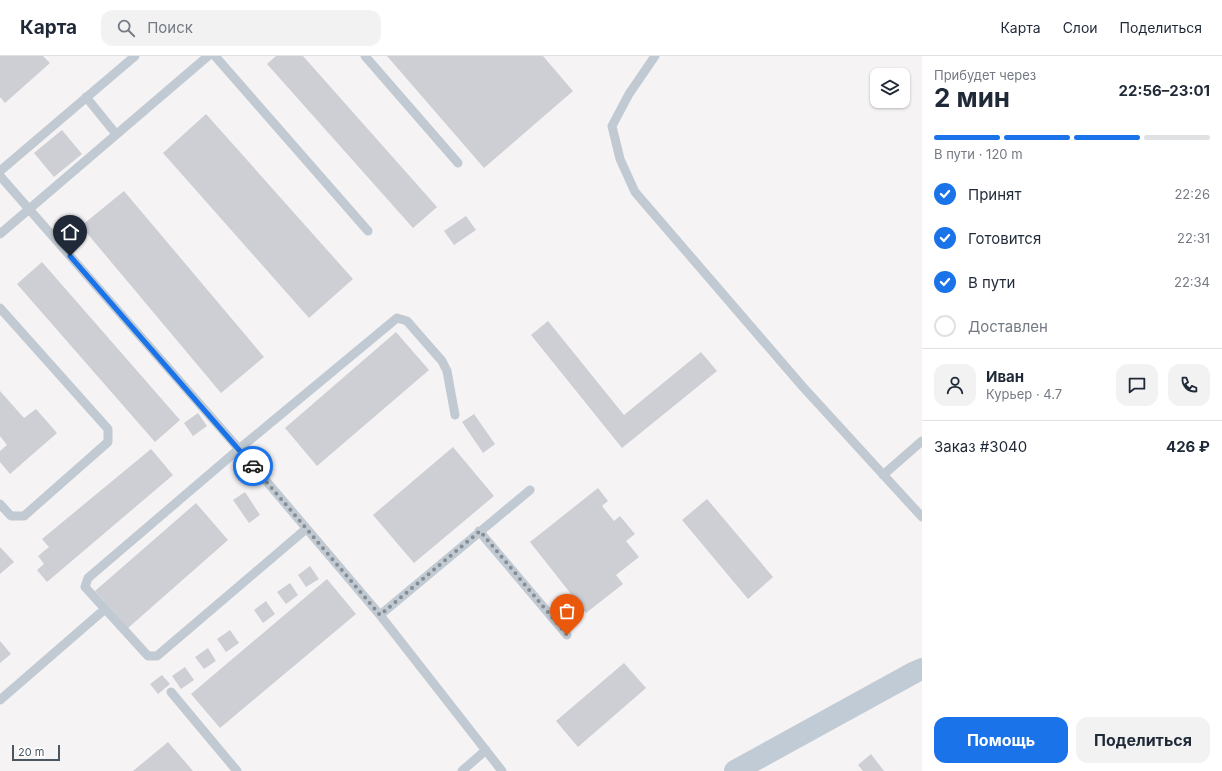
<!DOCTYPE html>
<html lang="ru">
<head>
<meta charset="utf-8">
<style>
  :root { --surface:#fff; --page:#f2f2f3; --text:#1f2937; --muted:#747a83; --line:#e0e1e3; --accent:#1a73e8 }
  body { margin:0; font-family:Inter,sans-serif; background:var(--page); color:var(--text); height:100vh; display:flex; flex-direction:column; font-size:15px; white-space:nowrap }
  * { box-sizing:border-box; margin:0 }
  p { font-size:13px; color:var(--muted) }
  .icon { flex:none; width:22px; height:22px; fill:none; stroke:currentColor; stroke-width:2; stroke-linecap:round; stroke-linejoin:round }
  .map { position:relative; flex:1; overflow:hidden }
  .panel { display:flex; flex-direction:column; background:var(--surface); width:300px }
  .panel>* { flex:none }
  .controls { position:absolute; left:870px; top:12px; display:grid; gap:8px }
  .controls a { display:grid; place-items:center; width:40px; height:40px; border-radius:8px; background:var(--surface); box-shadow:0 1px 3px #0004; font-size:20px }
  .scale { position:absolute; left:12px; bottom:10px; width:48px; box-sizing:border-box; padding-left:4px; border:2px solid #4a5661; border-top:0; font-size:11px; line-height:14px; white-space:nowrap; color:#4a5661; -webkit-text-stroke:3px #fff; paint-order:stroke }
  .pin { position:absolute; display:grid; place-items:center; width:34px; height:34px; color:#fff; margin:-41px -17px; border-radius:50% 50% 50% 0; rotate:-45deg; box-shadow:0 0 4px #0007 }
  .pin .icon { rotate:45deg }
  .courier { position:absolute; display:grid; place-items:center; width:40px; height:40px; margin:-20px; border:3px solid #1a73e8; border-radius:50%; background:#fff; color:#222; box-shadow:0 1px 5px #0007 }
  .overview em { font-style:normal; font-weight:700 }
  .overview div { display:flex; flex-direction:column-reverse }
  .overview { display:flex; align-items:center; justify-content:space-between; height:68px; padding:0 12px }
  h1 { font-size:26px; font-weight:700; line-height:30px }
  .bar { display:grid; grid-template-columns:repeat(4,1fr); gap:6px 4px; align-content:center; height:48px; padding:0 12px }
  .bar i { height:5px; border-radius:3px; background:var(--line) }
  .bar .active { background:var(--accent) }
  .bar p { grid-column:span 4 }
  .line { display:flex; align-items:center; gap:10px; padding:0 12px; border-top:1px solid var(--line) }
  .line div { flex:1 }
  .round { display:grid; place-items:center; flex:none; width:42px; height:42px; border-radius:12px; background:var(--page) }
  ol { padding:0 12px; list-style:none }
  li { display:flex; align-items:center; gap:12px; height:44px }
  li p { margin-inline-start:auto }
  li .icon { padding:4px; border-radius:50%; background:var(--accent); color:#fff; stroke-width:4 }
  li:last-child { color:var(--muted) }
  li i { width:22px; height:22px; border:2px solid var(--line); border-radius:50% }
  .button { display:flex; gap:8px; margin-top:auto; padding:8px 12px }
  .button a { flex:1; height:46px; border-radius:12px; background:var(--accent); color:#fff; font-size:16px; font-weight:700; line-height:46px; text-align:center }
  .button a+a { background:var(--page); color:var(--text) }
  header { display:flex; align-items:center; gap:24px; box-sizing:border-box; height:56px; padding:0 20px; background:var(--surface); border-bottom:1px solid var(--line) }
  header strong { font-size:19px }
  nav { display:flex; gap:22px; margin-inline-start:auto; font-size:14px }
  .search { width:280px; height:36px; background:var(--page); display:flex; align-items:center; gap:10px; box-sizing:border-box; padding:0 14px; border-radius:12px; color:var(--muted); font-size:15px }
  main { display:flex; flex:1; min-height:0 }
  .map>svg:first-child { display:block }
</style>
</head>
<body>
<header>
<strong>Карта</strong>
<div class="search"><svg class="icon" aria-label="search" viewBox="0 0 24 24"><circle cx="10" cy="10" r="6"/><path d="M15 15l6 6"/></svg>Поиск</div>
<nav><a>Карта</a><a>Слои</a><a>Поделиться</a></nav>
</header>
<main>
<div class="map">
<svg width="922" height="715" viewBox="0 0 922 715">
  <rect width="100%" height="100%" fill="#f5f3f3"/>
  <path fill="#cdcfd5" d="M0,0H43L50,7L5,47L0,41Z
    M276,0H303L437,151L413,172L267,8Z
    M387,0H543L573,35L484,112Z
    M206,58L353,223L309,262L163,97Z
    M62,74L82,98L54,121L34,97Z
    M124,135L264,301L221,337L81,170Z
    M466,160L476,174L454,189L444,175Z
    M42,206L180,364L155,386L17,228Z
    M548,265L624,359L701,296L717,315L622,392L531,279Z
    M396,276L429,314L317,410L285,372Z
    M0,335L24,362L36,353L57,377L10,418L0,406V395L7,389L0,380Z
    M198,357L207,370L193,380L184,367Z
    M474,358L495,388L483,397L462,366Z
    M453,391L494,440L414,507L373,459Z
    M151,393L173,419L47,526L37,514L44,508L38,500L49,491L42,483Z
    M598,432L608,445L602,450L614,465L620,460L635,478L626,485L639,501L616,519L623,528L586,557L530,486Z
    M245,436L260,459L249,467L233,444Z
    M707,443L773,521L748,543L682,464Z
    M196,447L228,484L128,572L95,535Z
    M0,491L14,506L0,518Z
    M310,510L319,523L306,531L298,519Z
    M327,523L356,558L220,672L191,638Z
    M290,527L298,539L286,548L277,536Z
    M266,545L275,558L263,567L254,554Z
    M230,574L239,587L226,596L217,583Z
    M0,585L11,598L0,607Z
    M208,592L216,605L204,613L195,601Z
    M624,607L646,632L578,691L556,665Z
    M185,611L194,624L181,633L172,620Z
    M162,619L170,628L158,638L150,628Z
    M168,686L193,715H133Z
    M871,698L884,715H863L858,709Z"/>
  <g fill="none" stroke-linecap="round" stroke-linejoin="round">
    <path stroke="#c1cad2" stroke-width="9" d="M215,0L368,175
      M365,0L458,107
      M655,0L629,38L612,70L620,103L635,136L803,331L922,461
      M86,41L116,78
      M0,115L135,0
      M0,120L239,393L380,559L502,715
      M0,178L208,0
      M0,252L108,373V386L24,460H11L0,448
      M883,419L922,385
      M306,473L157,600H148L85,531L88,522L239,393L397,262L407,265L442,305L447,315L455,359
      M479,475L567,579
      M380,559L530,434
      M171,636L237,715
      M0,644L105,553
      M462,715L486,694"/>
    <path stroke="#c1cbd6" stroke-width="22" d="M735,715L915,616L922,613"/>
  </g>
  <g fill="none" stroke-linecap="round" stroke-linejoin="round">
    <path stroke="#868d94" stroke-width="4" stroke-dasharray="0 7.2" d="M253,410L380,559L480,475L567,579"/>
    <path stroke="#1a73e8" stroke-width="5" d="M70,200L253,410"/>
  </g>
</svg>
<div class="controls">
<a><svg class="icon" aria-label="layers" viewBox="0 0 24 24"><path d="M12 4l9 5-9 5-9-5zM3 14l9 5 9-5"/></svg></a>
</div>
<div class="scale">20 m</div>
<div class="pin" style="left:567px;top:579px;background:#ea580c"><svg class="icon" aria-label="bag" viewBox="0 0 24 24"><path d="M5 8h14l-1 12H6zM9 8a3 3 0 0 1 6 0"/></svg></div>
<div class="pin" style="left:70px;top:200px;background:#1f2937"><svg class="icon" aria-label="home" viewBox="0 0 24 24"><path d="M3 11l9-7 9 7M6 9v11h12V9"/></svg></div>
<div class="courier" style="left:253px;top:410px"><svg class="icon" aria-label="car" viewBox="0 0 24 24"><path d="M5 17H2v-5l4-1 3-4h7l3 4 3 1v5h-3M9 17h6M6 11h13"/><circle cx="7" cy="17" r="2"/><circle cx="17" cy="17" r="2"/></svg></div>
</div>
<section class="panel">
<div class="overview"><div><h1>2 мин</h1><p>Прибудет через</p></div><em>22:56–23:01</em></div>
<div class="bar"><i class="active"></i><i class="active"></i><i class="active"></i><i></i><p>В пути · 120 m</p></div>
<ol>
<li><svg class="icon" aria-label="check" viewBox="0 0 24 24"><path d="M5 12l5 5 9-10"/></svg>Принят<p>22:26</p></li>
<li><svg class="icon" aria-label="check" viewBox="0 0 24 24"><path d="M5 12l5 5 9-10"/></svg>Готовится<p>22:31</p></li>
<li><svg class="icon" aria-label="check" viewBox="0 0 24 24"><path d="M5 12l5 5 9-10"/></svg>В пути<p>22:34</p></li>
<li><i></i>Доставлен</li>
</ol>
<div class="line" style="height:72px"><a class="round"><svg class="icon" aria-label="person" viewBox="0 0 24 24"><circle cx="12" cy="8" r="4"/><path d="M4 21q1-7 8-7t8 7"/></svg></a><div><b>Иван</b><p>Курьер · 4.7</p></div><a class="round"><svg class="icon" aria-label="chat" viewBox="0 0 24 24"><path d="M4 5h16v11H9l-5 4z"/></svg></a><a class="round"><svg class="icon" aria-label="phone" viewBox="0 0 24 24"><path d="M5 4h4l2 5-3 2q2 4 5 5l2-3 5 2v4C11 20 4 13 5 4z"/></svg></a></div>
<div class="line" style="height:52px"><div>Заказ #3040</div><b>426 ₽</b></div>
<div class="button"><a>Помощь</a><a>Поделиться</a></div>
</section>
</main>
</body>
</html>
